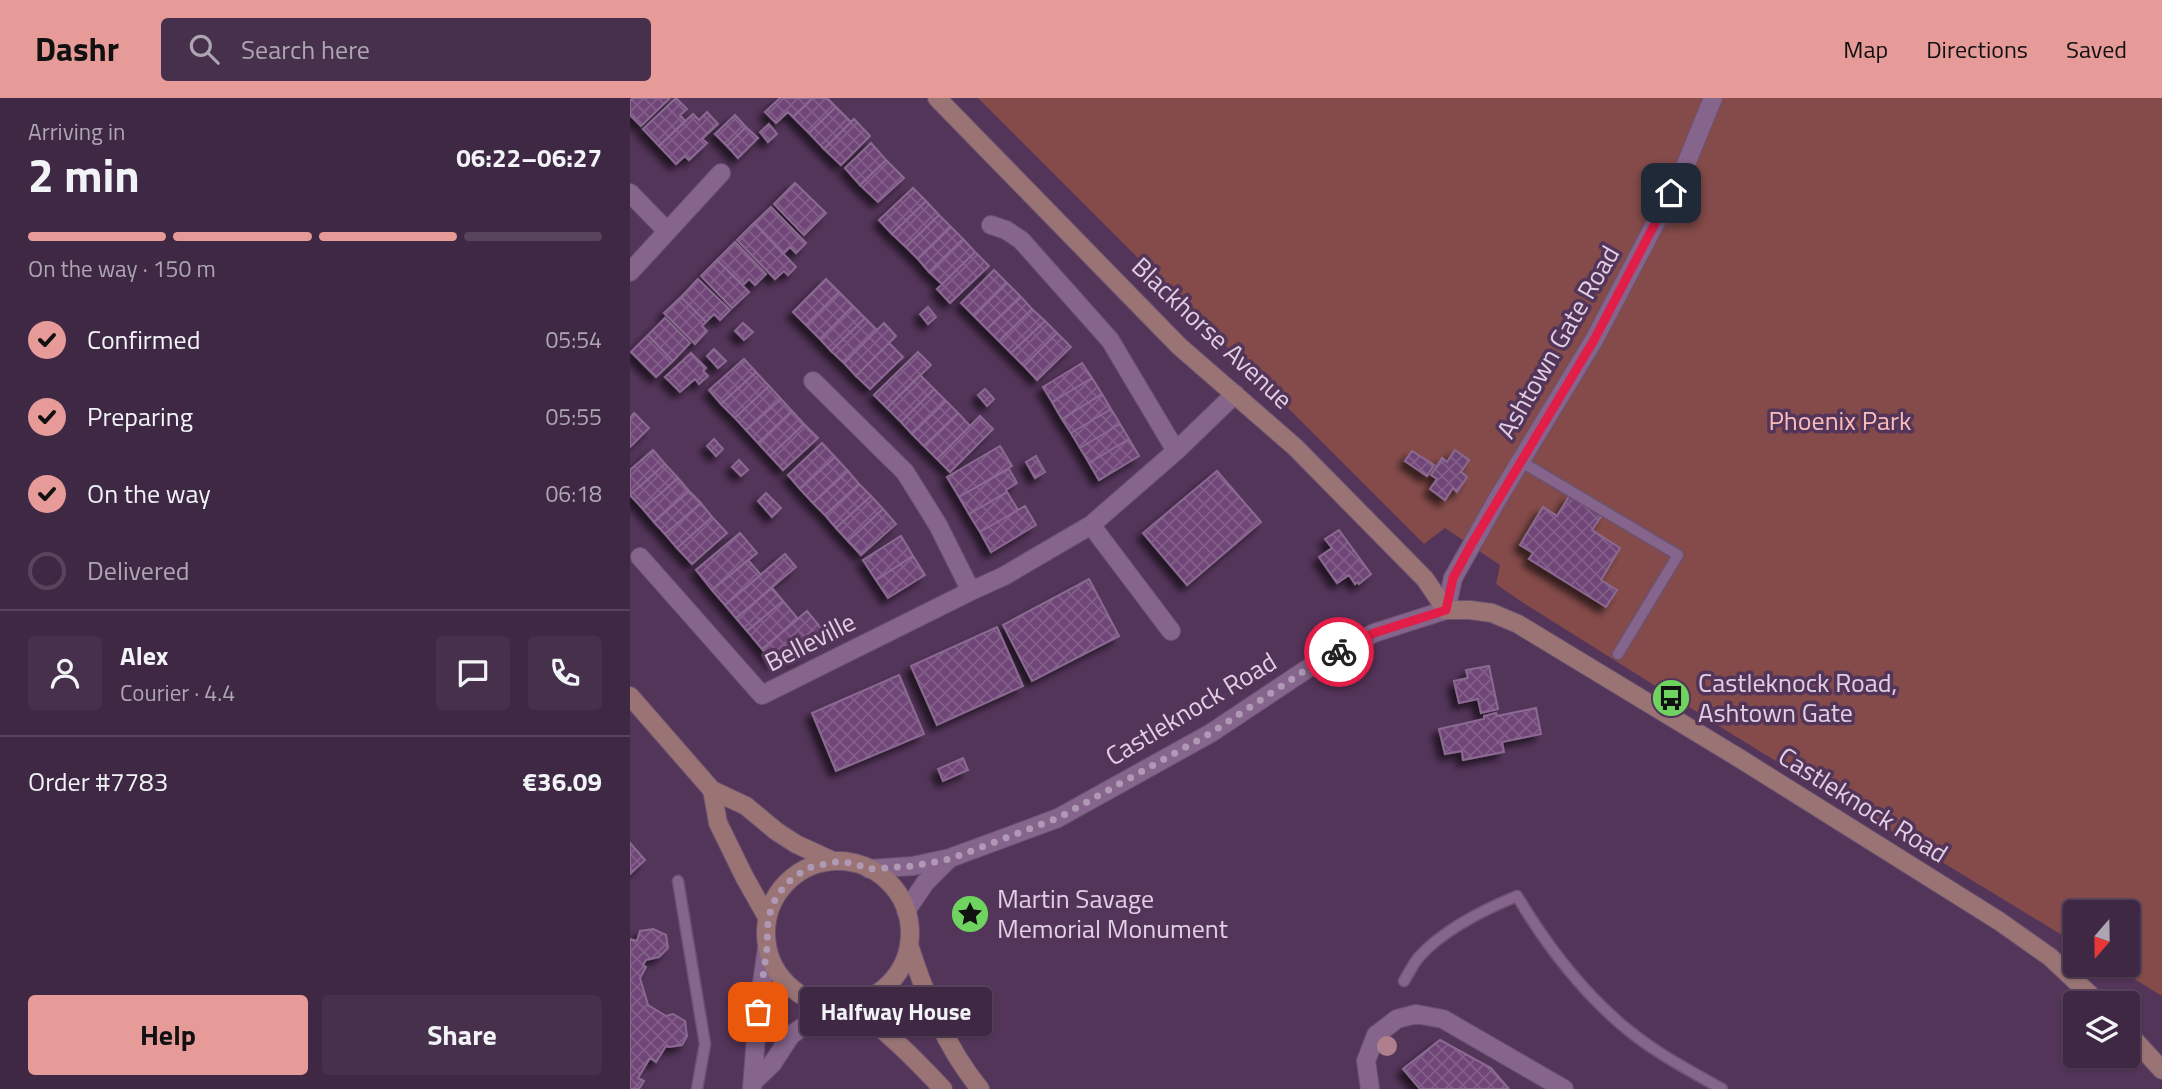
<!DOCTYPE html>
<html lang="en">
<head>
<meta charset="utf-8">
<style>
  :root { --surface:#3f2844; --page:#46304b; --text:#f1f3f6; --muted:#ada6b2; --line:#58445d; --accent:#e69b98 }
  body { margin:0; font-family:"Titillium Web",sans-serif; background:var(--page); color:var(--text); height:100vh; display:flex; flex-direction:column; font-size:26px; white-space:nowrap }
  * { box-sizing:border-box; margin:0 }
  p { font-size:23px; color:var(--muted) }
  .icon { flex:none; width:38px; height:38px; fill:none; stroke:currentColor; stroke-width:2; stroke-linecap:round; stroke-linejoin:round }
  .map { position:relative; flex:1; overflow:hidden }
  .sheet { display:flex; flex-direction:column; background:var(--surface); width:630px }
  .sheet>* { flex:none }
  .needle { width:46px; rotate:200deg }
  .controls { position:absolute; left:1433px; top:802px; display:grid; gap:14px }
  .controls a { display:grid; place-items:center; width:77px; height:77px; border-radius:7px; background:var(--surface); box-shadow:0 2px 5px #0004,0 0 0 2px var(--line); font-size:35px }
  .pin { position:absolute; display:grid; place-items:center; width:60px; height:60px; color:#fff; margin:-30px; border-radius:14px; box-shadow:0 4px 10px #0006 }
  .courier { position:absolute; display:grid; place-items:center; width:70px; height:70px; margin:-35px; border:5px solid #e11d48; border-radius:50%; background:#fff; color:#222; box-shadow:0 2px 9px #0007 }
  .bubble { position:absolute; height:49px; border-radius:7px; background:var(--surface); box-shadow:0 2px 5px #0004,0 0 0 2px var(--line); font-size:23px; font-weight:700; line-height:49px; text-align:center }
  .summary em { font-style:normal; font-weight:700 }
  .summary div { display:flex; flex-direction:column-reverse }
  .summary { display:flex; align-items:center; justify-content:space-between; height:119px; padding:0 28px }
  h1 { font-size:46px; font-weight:700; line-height:52px }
  .bar { display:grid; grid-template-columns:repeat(4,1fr); gap:10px 7px; align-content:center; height:84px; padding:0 28px }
  .bar i { height:9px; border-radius:5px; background:var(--line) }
  .bar .on { background:var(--accent) }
  .bar p { grid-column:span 4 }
  .line { display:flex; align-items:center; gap:18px; padding:0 28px; border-top:2px solid var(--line) }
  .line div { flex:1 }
  .round { display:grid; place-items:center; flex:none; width:74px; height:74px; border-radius:7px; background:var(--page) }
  ol { padding:0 28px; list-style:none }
  li { display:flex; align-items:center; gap:21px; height:77px }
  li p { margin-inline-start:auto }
  li .icon { padding:7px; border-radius:50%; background:var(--accent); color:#111; stroke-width:4 }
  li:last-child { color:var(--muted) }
  li i { width:38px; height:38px; border:4px solid var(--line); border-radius:50% }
  .action { display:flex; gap:14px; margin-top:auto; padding:14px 28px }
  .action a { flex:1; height:80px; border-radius:7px; background:var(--accent); color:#111; font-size:28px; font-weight:700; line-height:80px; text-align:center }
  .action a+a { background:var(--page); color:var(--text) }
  header { display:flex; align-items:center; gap:42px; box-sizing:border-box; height:98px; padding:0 35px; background:var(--accent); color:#111 }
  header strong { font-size:33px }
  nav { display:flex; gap:38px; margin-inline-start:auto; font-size:24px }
  .search { width:490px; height:63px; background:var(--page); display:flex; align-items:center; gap:18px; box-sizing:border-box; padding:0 24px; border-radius:7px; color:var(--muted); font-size:26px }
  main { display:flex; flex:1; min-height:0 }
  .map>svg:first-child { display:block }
</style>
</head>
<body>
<header>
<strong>Dashr</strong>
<div class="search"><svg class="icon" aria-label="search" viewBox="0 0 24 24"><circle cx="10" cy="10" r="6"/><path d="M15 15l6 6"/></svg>Search here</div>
<nav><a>Map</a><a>Directions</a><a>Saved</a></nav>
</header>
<main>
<section class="sheet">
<div class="summary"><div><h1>2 min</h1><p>Arriving in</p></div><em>06:22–06:27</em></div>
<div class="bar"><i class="on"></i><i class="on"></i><i class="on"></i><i></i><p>On the way · 150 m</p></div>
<ol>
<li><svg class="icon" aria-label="check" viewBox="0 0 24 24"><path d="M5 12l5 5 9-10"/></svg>Confirmed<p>05:54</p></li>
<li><svg class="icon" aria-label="check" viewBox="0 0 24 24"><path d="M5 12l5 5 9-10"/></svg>Preparing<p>05:55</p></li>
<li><svg class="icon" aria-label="check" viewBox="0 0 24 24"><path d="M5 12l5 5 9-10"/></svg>On the way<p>06:18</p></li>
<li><i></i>Delivered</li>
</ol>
<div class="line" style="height:126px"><a class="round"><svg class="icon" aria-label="person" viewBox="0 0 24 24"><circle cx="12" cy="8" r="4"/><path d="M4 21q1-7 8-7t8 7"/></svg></a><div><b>Alex</b><p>Courier · 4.4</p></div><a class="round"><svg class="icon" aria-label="chat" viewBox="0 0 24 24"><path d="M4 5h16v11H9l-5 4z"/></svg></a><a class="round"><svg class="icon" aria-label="phone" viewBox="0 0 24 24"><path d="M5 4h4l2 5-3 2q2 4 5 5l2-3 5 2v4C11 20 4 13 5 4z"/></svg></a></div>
<div class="line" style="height:91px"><div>Order #7783</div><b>€36.09</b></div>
<div class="action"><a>Help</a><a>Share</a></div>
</section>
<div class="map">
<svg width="1532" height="991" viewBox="0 0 1532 991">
  <defs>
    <pattern id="building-cross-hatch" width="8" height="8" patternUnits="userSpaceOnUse" patternTransform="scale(1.75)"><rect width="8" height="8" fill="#6f4577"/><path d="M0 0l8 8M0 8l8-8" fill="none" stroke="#835f8a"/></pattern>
    <filter id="shadow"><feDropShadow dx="-6" dy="6" stdDeviation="3.5" flood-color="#0009"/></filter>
  </defs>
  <rect width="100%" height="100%" fill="#54355a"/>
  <path fill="#844b4a" d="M348,0H1532V898L1480,866H1498V814H1446L1445,845L1105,638L889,502L866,486L870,467L815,430L794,446Z"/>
  <path fill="url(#building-cross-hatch)" stroke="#8b6a92" stroke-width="2" filter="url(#shadow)" d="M3,0H40L11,28L0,17V3Z
    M46,0L57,11L50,17L55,23L29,48L13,31Z
    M150,0H183L163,19L158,14L146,25L135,14Z
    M183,0H197L206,9L179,35L163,19Z
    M206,9L221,24L194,51L179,35Z
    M77,14L88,26L72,41L77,45L59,62L55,58L46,66L29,48L63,16L69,22Z
    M105,17L116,29L97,48L85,36Z
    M224,21L240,38L211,67L194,51Z
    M139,26L147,36L138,44L130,34Z
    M116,29L128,40L108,60L97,48Z
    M241,45L256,62L230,87L215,70Z
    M256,62L274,80L248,104L230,87Z
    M165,85L196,115L174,137L144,106Z
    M283,90L296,103L262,136L249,122Z
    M296,103L309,117L276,149L262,136Z
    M141,109L176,145L166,155L160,149L153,156L124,125Z
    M309,117L321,129L288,161L276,149Z
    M124,125L166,169L158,177L154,173L145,181L107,142Z
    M321,129L333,141L299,174L288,161Z
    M333,141L345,154L312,186L299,174Z
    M105,144L136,176L125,187L119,181L113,187L87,162Z
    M345,154L359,168L320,205L307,191Z
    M87,162L119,194L102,210L71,178Z
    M364,172L377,185L344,218L331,205Z
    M68,181L100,212L90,222L84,216L76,224L51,199Z
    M196,181L209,194L176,227L163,214Z
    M377,185L391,199L357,231L344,218Z
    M209,194L223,208L190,241L176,227Z
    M51,199L76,224L72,228L77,233L65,246L34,215Z
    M391,199L402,211L369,243L357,231Z
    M223,208L235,220L201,253L190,241Z
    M298,209L306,219L298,226L290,216Z
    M402,211L415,223L381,255L369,243Z
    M35,220L60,245L43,263L18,237Z
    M235,220L247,232L214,265L201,253Z
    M415,223L427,235L394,268L381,255Z
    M113,225L123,234L114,242L105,233Z
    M254,225L266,238L226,278L214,265Z
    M427,235L441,249L407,282L394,268Z
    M18,237L43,263L26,279L1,254Z
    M259,245L273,259L240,291L226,278Z
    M84,251L96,263L88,270L77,258Z
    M288,254L301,267L257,310L244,297Z
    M61,255L76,270L73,273L78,278L69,286L65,281L50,294L35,279Z
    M114,261L126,274L91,306L79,292Z
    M452,265L462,280L422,304L413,289Z
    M126,274L139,288L105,320L91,306Z
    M290,277L304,291L271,324L257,310Z
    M462,280L472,296L432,321L422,304Z
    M139,288L151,301L116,332L105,320Z
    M304,291L316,303L282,336L271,324Z
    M355,291L364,301L357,308L348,297Z
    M472,296L481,311L441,335L432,321Z
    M151,301L162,313L128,345L116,332Z
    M316,303L328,315L294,348L282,336Z
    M481,311L490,326L450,350L441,335Z
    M162,313L174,326L140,358L128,345Z
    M4,315L19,330L0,349V320Z
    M328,315L340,328L307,361L294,348Z
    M350,318L363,331L320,374L307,361Z
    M174,326L188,340L153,372L140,358Z
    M490,326L499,341L459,365L450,350Z
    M84,341L93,351L86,358L77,348Z
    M499,341L509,358L469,382L459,365Z
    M192,345L205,359L170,391L158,377Z
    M370,348L382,368L329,399L317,379Z
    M23,352L35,366L0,397V372Z
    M825,352L839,362L831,374L837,379L827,394L823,390L815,402L800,391L807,381L801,377L812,360L817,364Z
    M782,353L804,367L797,378L775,363Z
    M406,358L415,374L405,380L396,364Z
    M205,359L218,373L183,405L170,391Z
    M109,362L118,372L111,378L102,369Z
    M35,366L48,380L13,411L0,397Z
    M379,371L387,385L376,392L377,394L339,416L329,399Z
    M218,373L229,386L195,417L183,405Z
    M587,373L631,424L557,487L513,435Z
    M48,380L59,393L24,424L13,411Z
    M229,386L241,398L206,430L195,417Z
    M59,393L71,405L35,436L24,424Z
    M377,394L388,412L350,434L339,416Z
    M136,395L151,410L142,419L128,403Z
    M940,397L972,417L962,432L990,450L971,482L987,492L976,509L899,461L903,455L890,447L913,409L927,418Z
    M241,398L253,411L218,443L206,430Z
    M71,405L82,419L47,450L35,436Z
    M395,408L406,427L361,454L350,434Z
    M253,411L266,426L231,457L218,443Z
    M82,419L97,435L62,466L47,450Z
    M709,432L741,476L729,486L728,484L725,486L719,477L707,485L689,459L702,450L695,441Z
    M110,435L127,455L82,492L66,472Z
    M271,438L283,458L246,482L233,462Z
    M155,456L166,469L106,520L95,507Z
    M283,458L295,477L258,500L246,482Z
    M118,462L131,477L95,507L82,492Z
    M459,481L489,538L402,583L373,527Z
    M142,490L153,503L117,533L106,520Z
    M153,503L168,521L132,551L117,533Z
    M177,513L195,535L163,562L158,555L145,566L132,551Z
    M367,529L393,588L307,627L281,568Z
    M859,568L868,611L851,615L848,601L829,605L824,583L838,580L836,572Z
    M269,577L294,636L206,673L182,615Z
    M906,610L911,636L872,644L874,654L833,662L832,653L815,656L809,631L854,621V618L866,615L867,618Z
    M333,660L338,672L313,683L308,671Z
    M0,745L15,762L0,776Z
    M23,831L36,837L38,850L29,859L16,862L13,867L16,869L10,880L18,907L36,918L43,916L55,923L57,938L52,947L39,949L36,948L26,964L20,960L8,980L14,983L9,991H0V841L7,843L10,833Z
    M810,942L861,970L879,991H790L773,971Z"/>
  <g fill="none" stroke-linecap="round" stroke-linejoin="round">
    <g stroke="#6b5270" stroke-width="13">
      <path id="service" d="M890,363L1048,457L988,556
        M48,783L75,946L67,991
        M774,883C779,875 783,866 789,859C814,831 853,812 887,798C915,845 950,891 992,927C1022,953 1057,971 1092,991"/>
    </g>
    <g stroke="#6b5270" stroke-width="20">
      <path id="minor" d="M0,95L37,133
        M361,127L376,132L391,142L480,242L546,353
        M0,174L91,75
        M183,283L275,374L308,427L341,493
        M461,427L541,533
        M10,459L132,597L341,493L374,478L461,427L546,353L605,296
        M816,512L823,480L867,402L964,242L1054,71L1083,0
        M740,991L736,963L746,937L767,921L786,916L813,921L934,991"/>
    </g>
    <g stroke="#6b5270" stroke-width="20">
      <path id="tertiary" d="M239,771L283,768L320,760L428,720L581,635L677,571L744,535L816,512
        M276,813L295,785L320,760
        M123,984L142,966L161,937L205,907
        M122,991L128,913L137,850"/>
    </g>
    <g stroke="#6b5270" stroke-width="20">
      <path id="secondary" d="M307,0L549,248L665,349L795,481L816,512H840L862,515L888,526L1109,660L1369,823L1420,859L1469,905
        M0,598L82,692L116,708L146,733L166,746L203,763
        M82,692L88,725L115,780L137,819
        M136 835a72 72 0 1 1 144 0a72 72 0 1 1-144 0Z
        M279,847C296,899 315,948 350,991
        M219,906C255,931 283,959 313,991
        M1498,935L1532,972"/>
    </g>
    <use href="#service" stroke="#86658c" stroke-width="10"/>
    <use href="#minor" stroke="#86658c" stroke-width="18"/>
    <use href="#tertiary" stroke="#86658c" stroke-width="18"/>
    <use href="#secondary" stroke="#9a7475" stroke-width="18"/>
  </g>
  <circle fill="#b07f8e" cx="757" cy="948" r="10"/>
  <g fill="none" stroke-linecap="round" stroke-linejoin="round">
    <path stroke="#b099b4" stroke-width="7" stroke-dasharray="0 12.6" d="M128,914L137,850L138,820L146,799L158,784L177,770L205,764L223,765L239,771L283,768L320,761L428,720L581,635L677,571L709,554"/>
    <path stroke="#e11d48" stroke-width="9" d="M709,554L744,535L816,512L823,480L841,447L964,242L1041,95"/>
  </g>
  <defs>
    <g id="bus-disc" transform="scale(2.0125)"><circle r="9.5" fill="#6fd35f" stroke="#54355a"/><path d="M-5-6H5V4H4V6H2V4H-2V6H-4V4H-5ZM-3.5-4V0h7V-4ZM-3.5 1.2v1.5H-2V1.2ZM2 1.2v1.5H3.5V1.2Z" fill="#111"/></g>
    <g id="sight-disc" transform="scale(2.0125)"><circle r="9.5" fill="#6fd35f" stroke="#54355a"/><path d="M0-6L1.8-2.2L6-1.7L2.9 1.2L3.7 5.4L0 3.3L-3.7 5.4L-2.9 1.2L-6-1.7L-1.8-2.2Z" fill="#111"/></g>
  </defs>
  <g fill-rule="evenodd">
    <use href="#bus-disc" x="1041" y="600"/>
    <use href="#sight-disc" x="340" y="816"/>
  </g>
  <g text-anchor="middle" stroke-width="7" stroke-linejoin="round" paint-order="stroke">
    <g font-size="26" fill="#e1cfe4" stroke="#54355a">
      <text transform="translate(582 235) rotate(43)" y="9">Blackhorse Avenue</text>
      <text transform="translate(928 244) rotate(-60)" y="9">Ashtown Gate Road</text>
      <text transform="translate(180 544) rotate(-27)" y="9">Belleville</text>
      <text transform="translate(561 611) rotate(-31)" y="9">Castleknock Road</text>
      <text transform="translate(1233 707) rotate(32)" y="9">Castleknock Road</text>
    </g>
    <g font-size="26" fill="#fbbbb9" stroke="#54355a">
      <text x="1210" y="332">Phoenix Park</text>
    </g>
    <g font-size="26" fill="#e1cfe4" stroke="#54355a" text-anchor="start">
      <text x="1068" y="594">Castleknock Road,<tspan x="1068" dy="30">Ashtown Gate</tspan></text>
      <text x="367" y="810">Martin Savage<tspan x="367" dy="30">Memorial Monument</tspan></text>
    </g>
  </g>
</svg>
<div class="controls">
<a><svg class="needle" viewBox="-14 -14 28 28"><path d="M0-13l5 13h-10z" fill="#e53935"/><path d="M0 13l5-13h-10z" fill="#ada6b2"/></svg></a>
<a><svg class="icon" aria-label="layers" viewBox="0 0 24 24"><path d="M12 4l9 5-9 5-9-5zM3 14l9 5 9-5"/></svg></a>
</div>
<div class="pin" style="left:128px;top:914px;background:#ea580c"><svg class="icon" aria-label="bag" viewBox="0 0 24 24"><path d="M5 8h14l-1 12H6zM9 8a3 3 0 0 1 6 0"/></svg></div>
<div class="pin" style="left:1041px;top:95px;background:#1f2937"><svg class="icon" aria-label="home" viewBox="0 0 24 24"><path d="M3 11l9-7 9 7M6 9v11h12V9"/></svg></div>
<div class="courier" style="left:709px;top:554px"><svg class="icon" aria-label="bike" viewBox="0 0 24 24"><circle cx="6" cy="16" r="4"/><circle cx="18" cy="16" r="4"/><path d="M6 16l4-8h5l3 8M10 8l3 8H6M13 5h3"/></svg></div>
<div class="bubble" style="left:170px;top:889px;width:192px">Halfway House</div>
</div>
</main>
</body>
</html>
